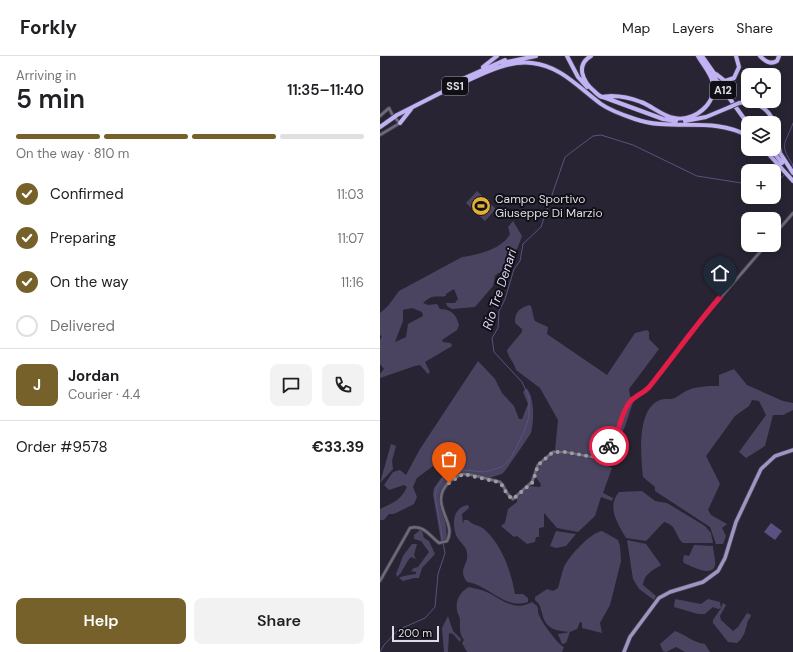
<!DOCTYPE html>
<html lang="en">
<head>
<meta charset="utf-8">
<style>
  :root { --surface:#fff; --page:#f2f2f2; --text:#202124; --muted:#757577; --line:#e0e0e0; --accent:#77612b }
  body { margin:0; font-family:"DM Sans",sans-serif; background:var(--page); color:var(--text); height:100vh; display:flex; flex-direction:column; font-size:15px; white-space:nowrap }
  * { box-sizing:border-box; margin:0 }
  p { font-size:13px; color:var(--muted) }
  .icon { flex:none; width:22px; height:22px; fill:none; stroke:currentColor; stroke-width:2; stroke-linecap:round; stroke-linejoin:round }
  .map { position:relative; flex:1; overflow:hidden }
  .details { display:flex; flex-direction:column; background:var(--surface); width:380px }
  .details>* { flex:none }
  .buttons { position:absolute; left:361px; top:12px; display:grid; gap:8px }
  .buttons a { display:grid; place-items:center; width:40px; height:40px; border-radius:8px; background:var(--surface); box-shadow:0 2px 10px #0003; font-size:20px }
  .scale { position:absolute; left:12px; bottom:10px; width:47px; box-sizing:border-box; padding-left:4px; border:2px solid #dedce6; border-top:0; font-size:11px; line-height:14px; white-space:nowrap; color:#dedce6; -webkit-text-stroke:3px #100f15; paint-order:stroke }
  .pin { position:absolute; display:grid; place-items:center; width:34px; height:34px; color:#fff; margin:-41px -17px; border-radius:50% 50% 50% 0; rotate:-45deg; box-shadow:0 0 4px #0007 }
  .pin .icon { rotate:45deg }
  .courier { position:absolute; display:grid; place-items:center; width:40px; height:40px; margin:-20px; border:3px solid #e11d48; border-radius:50%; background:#fff; color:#222; box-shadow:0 1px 5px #0007 }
  .head em { font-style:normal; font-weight:600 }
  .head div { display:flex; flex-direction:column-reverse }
  .head { display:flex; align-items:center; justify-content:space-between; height:68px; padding:0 16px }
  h1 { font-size:26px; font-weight:600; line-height:30px }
  .bar { display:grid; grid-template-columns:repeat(4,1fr); gap:6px 4px; align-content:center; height:48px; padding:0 16px }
  .bar i { height:5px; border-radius:3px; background:var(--line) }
  .bar .current { background:var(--accent) }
  .bar p { grid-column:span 4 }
  .line { display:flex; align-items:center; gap:10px; padding:0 16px; border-top:1px solid var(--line) }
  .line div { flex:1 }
  .round { display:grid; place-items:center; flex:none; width:42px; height:42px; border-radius:8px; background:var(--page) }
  ol { padding:0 16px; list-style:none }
  li { display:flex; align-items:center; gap:12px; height:44px }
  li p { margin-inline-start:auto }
  li .icon { padding:4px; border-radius:50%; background:var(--accent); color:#fff; stroke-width:4 }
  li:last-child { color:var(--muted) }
  li i { width:22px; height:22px; border:2px solid var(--line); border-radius:50% }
  .action { display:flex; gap:8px; margin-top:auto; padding:8px 16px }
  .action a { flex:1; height:46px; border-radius:8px; background:var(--accent); color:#fff; font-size:16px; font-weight:600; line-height:46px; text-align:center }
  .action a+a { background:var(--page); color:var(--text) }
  header { display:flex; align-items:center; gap:24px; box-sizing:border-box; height:56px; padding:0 20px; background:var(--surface); border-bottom:1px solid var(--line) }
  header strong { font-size:19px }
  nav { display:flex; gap:22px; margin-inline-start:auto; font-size:14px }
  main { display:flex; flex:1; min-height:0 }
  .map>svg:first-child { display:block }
</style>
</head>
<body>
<header>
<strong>Forkly</strong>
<nav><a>Map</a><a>Layers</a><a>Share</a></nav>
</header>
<main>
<section class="details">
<div class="head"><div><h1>5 min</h1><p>Arriving in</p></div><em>11:35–11:40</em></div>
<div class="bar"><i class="current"></i><i class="current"></i><i class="current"></i><i></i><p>On the way · 810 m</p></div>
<ol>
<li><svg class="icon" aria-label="check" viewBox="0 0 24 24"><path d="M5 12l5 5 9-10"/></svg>Confirmed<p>11:03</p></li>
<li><svg class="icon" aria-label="check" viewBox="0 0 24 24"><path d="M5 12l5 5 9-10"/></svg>Preparing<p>11:07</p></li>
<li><svg class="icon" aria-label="check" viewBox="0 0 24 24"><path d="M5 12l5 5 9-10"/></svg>On the way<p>11:16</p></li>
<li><i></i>Delivered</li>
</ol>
<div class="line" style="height:72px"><b class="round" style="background:var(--accent);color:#fff">J</b><div><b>Jordan</b><p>Courier · 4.4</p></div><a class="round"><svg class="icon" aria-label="chat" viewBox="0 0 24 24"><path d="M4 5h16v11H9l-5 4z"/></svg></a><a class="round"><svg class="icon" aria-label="phone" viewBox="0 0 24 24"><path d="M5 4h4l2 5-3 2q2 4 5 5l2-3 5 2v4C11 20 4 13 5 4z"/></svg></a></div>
<div class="line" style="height:52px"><div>Order #9578</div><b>€33.39</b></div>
<div class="action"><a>Help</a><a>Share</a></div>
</section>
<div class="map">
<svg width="413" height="596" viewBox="0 0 413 596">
  <rect width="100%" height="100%" fill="#282433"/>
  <path fill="#4a4461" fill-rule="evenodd" d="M97,135L116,153L105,165L86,147Z
    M133,165L142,180C141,184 131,208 128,211C124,216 118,216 115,220L113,230L95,251L72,253L67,250L66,247H75L78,243L74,233L66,238V240C55,242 54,237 43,247L48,249L57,248L60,253C71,253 76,258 79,269L77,274L62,284L63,286L71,287L72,290L45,306L50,316L48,318L40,309L35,310L0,322V318L4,313L0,308V284L2,280L0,279V257L8,250L19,235L82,201C98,199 122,193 130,178L128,171ZM32,252L42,256L43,260L28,268L26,281L15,286L23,265V254Z
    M149,249L151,250C156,269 151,263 168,271L167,278L227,319L255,277L267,274L269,276V283L279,293L249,333L250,340L254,344C246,364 240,403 212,400C199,398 188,394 175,395L178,364L160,332L136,314C134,305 128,302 127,294L142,276V273L135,267C135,256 138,253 149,249Z
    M98,305L115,323L122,337L134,350L139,363H142L148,348L143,336L146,332C155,340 154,366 151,377C149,380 126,415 122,418L109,422L84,417L71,420L60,441L66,470L67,483L61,485L53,438L54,432L69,411L61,404L37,422L33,431L37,441L34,448L14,458H9L4,464H0V453C13,447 21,444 27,431L24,429L9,434L4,429L13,416L20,414L26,419L40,393Z
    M354,313L367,329L403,345L413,347V354L403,359H393L385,390L366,402L359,396L386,359L379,345L372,344L369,350L355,360L326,400L340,428L328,454L331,459L347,468L342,472L346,480L343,488H336L330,471L275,435V431L263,421C261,401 256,353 280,344C284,342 291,344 295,342C299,340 302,337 306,335C317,330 328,330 339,330V319Z
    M11,388L16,390L12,405L13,413L0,427Z
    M176,396L213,403L232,412L223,437L233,442L232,445L221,441L215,460L198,476L177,472L164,457V471L159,472V481H156L155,486L147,488L137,480L134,481L121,470L125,467L128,453L137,446V440L149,430L160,431L161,429C160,426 157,424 156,421C154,410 167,400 176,396Z
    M262,435L275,445L287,447L325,470L331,477L333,487H303C295,480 297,469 284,466L266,485L246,482C238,468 226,451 239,436Z
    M88,449L89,452L82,458L83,468L84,464H88C92,469 99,469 104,473C122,489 131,515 135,538H143L148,542V546C124,554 109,529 87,526C77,513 89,509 87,497C86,489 79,486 76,479C72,467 73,451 88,449Z
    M40,474L42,475L44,482L49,485L55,498L42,512L39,522H34L23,525L19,522C24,519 31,519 36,518V516L31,515L34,512L38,511L49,496L41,485L34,483V479Z
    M176,475L196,478L186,490L176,492L170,490Z
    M222,475L238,484L240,490L241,505L230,549L220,567L222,577L202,572V567L200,566L197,573L190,576L186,587L182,588L178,578L190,576C176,575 165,573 162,557C160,551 161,549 155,544V541L167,533L173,535L178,532C180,526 181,518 184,511C189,500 210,477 222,475Z
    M247,484L266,488L281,509C272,515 264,518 263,529L276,540L274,544L259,533L253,523Z
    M32,488H37L34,499L36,503L31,501C25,507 24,515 17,521L16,518L23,500Z
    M314,489L333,490C333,495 336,504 335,509C333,522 311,510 304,507L303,505L304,499L309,500Z
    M89,531C97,533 104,534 111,538C125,546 136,555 152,546L157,550C159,553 157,556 159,559C161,565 178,589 184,591L182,596H87L82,587L84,584C79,578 80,571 80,563C79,559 77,557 77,554C75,544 81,535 89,531Z
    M295,543L321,548L328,543L340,546L341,552L338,553L333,551L325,558H318L294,551Z
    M343,547L346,549L340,560L341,564L353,575L358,571L367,557L371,559C370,563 367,565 367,568C365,576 364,581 357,587L348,586L333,567V564L341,552Z
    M68,560L73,575L81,583L80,586L73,578L69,577L68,596H64L62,572Z
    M295,575C306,579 314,587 325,588L330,596H305L296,591L286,596L283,595L280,588Z"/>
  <path fill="#5c5082" d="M391,467L402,475L395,484L384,476Z"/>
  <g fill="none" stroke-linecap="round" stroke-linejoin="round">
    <path stroke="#5c5082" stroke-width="1" d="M412,111L413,109C398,87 406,88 413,67
      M394,129L404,119
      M0,596L4,589L18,574L45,562L55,551L58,518L65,497L55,440L57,432L66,418L74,413L104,416L122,411L131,402L144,376L149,361V341L142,326L114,296L112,282L118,272L119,255L125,243L134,213L140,205L143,188L161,171L185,101L213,80L221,79L253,89L317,120L368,128"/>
    <g stroke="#423f4b" stroke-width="4">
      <path id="minor" d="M0,60L9,52L12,58
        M0,79L20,67L15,62
        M394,179L413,157
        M0,525L30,472C43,468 50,480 59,487L67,485C78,466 47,448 69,426C73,423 78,419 83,418C91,417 111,424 120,426C126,431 124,437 133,443L152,426L158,409L173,396H185L212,401L225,394L238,377L244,356L251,345L269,332L317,269L386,189"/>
    </g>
    <g stroke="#423f4b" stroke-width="5">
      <path id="major" d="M244,596L250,581L279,542L290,536L323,526L338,515L345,502L356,466L381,413L395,400L413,394"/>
    </g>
    <g stroke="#423f4b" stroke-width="5.5">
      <path id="highway" d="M187,0L198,21L207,31
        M211,0C195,9 203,26 214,35C216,37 219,40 222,41C224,41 228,40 231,40C241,40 251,42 261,46C272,50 282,60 294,62C314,66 337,48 333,27C331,17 323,9 318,0
        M322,0L336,20
        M380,0C385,5 390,9 397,5L399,0
        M122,7L156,0
        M103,11L117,0
        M332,18L368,68
        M336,18L345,25L354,22L359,11L356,0
        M78,25L125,4
        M80,28C102,18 127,4 152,7C181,10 199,32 221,48C231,55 243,59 255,63C292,76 333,60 368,80
        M223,41L283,63L296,65
        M359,47C375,44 389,52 394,67
        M305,65L326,61L350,51
        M20,67L31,53
        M394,67L400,97L413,117
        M0,71L17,59L82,26
        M384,93L413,125
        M391,93L402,107"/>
    </g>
    <use href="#minor" stroke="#6d6a7b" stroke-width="2.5"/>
    <use href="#major" stroke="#9f95c3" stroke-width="3.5"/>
    <use href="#highway" stroke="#c0b2f3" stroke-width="4"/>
    <g stroke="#423f4b" stroke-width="5.5" stroke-linecap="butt">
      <path id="highway-bridge" d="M350,51L359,47"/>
    </g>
    <use href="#highway-bridge" stroke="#c0b2f3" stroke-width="4"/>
  </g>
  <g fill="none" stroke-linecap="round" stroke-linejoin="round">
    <path stroke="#9e9ca7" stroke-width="4" stroke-dasharray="0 7.2" d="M69,427L83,418L118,426C125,429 123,437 133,443L153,426L158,409L173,396H186L212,401L222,397L229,390"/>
    <path stroke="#e11d48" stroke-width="5" d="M229,390C241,376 239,361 249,347C255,339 265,337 270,330C294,300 315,270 340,241"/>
  </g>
  <defs>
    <g id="stadium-disc" transform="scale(1)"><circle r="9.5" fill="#e2af34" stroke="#100f15"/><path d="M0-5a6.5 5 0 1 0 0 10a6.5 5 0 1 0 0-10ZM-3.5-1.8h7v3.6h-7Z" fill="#111"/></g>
  </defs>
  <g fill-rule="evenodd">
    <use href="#stadium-disc" x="101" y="150"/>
  </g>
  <g text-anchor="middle" stroke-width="4" stroke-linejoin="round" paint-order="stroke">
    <g fill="#100f15" stroke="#a09ea7" stroke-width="1">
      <rect x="62" y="21" width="26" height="18" rx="3"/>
      <rect x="330" y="25" width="26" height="18" rx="3"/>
    </g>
    <g font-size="11" font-weight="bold" fill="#dedce6">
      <text x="75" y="34">SS1</text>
      <text x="343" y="38">A12</text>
    </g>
    <g font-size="12" fill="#dedce6" stroke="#100f15" text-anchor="start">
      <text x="115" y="147">Campo Sportivo<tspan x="115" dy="14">Giuseppe Di Marzio</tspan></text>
    </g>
    <g font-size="13" font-style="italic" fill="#ddd7f7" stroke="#100f15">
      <text transform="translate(119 233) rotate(-72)" y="5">Rio Tre Denari</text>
    </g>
  </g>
</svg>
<div class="buttons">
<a><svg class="icon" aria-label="locate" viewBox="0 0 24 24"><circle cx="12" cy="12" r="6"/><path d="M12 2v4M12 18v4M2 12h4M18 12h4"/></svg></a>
<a><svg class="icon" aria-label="layers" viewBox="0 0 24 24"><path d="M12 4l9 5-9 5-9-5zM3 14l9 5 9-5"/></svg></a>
<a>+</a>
<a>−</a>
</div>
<div class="scale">200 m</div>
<div class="pin" style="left:69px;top:427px;background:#ea580c"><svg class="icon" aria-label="bag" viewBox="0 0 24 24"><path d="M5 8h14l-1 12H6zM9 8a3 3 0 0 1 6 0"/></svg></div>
<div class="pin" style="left:340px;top:241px;background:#1f2937"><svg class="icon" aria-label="home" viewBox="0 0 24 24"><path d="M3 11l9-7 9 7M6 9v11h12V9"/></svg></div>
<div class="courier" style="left:229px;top:390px"><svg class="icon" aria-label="bike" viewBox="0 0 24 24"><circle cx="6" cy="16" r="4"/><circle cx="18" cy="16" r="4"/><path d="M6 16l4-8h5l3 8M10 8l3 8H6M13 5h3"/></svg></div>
</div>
</main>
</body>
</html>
